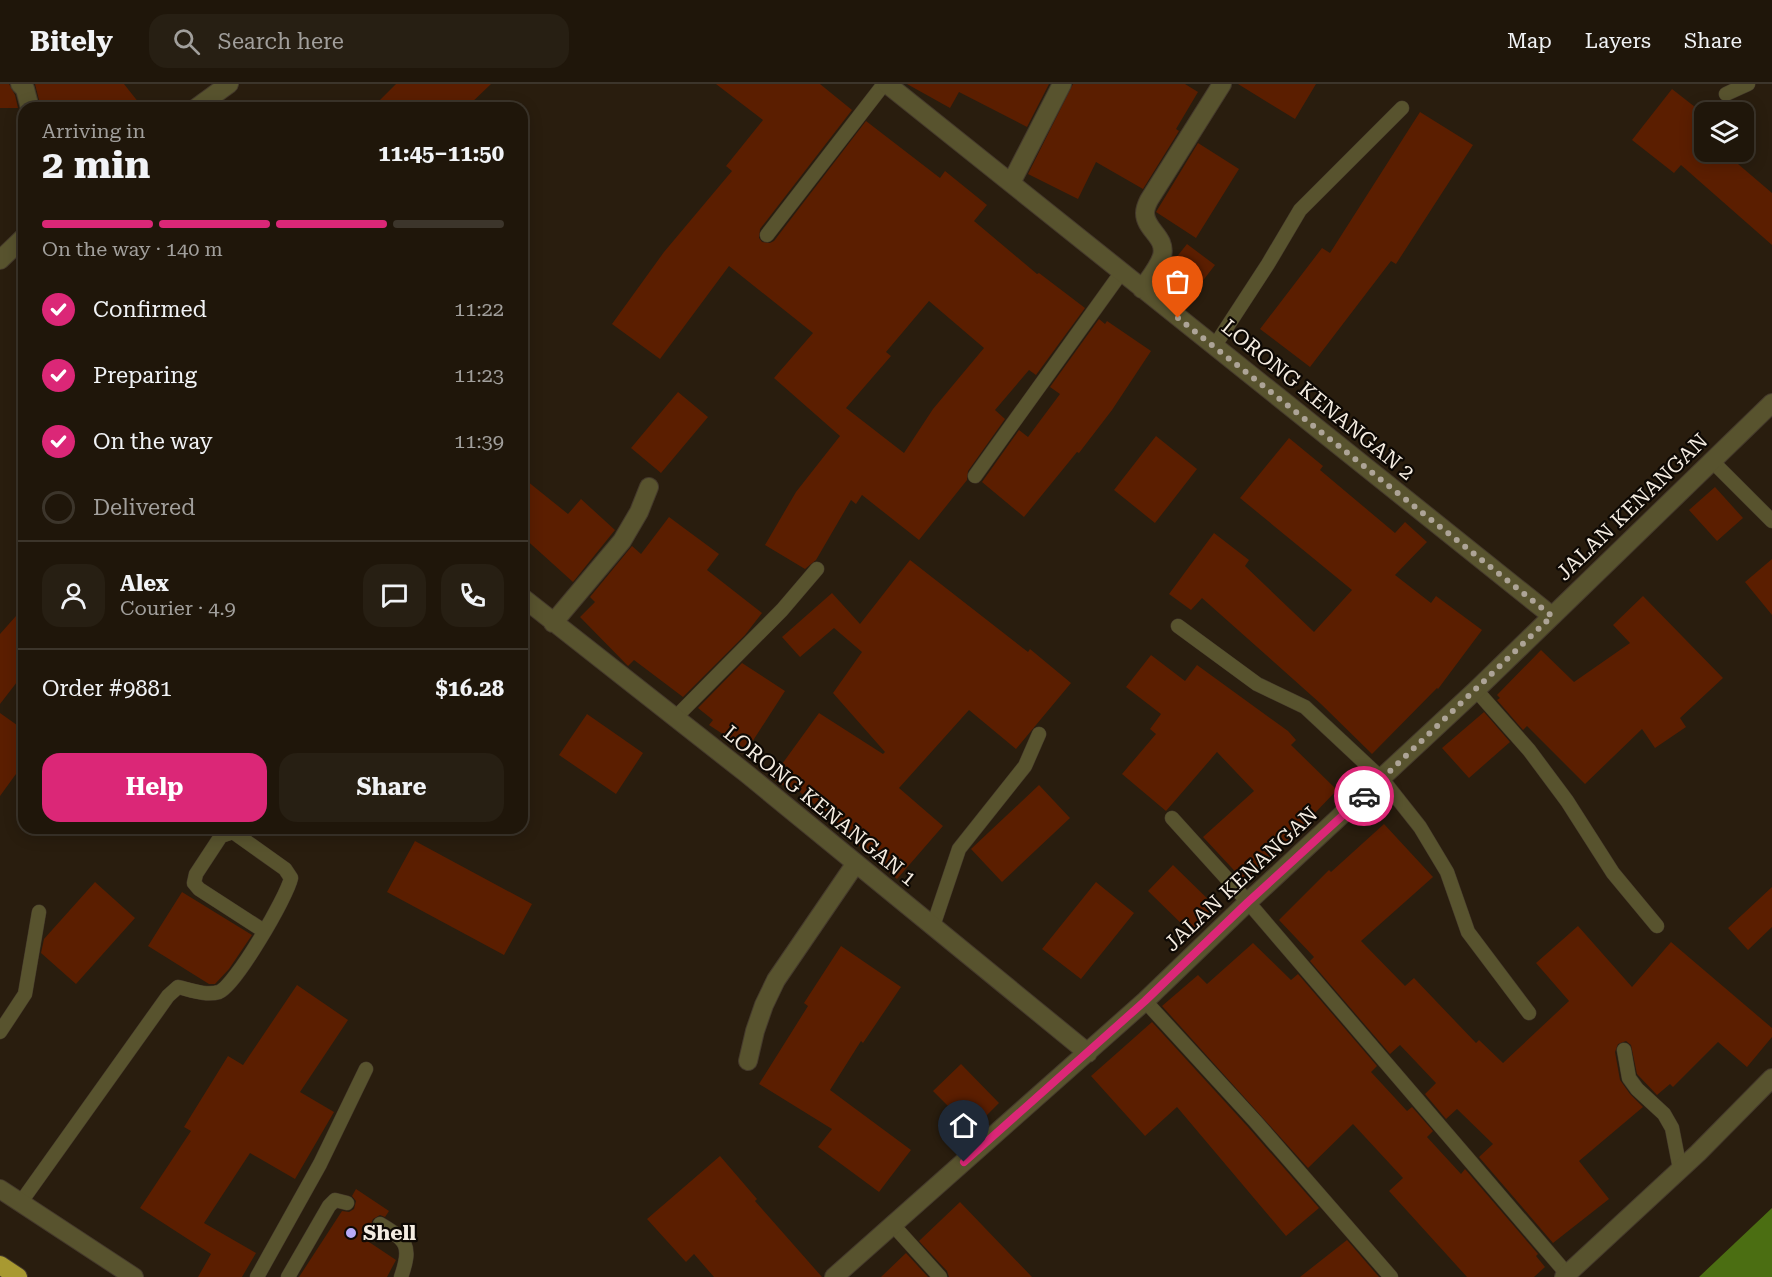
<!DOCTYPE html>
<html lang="en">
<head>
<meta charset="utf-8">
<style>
  :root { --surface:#1f160a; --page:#271f13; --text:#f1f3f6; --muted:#a19f9c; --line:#3c352b; --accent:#db2777 }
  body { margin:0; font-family:"Roboto Serif",serif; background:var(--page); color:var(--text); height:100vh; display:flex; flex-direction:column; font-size:22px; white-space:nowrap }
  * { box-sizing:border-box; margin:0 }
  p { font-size:20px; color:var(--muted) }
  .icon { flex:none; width:33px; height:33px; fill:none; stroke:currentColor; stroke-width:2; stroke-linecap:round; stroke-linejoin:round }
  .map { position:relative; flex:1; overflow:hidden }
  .sheet { position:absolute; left:18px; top:18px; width:510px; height:732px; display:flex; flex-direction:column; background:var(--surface); border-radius:18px; box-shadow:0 3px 15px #0003,0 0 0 2px var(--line) }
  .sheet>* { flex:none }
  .controls { position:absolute; left:1694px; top:18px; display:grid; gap:12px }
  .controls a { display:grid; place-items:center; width:60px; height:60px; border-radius:12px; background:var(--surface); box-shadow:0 3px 15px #0003,0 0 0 2px var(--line); font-size:30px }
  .pin { position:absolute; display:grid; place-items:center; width:51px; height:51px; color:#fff; margin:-62px -26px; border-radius:50% 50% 50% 0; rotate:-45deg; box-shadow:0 0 6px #0007 }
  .pin .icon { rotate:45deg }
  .courier { position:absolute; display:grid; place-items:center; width:60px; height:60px; margin:-30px; border:4px solid #db2777; border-radius:50%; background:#fff; color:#222; box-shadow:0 2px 8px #0007 }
  .headline em { font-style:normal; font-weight:700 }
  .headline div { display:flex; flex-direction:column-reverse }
  .headline { display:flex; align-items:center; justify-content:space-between; height:102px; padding:0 24px }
  h1 { font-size:39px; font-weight:700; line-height:45px }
  .bar { display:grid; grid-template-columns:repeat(4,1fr); gap:9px 6px; align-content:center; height:72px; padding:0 24px }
  .bar i { height:8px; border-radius:4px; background:var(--line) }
  .bar .selected { background:var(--accent) }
  .bar p { grid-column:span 4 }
  .line { display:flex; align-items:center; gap:15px; padding:0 24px; border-top:2px solid var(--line) }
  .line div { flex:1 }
  .round { display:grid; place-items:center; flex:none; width:63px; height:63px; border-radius:18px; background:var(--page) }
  ol { padding:0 24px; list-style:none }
  li { display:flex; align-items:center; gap:18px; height:66px }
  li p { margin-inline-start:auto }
  li .icon { padding:6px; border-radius:50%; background:var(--accent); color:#fff; stroke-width:4 }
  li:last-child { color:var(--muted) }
  li i { width:33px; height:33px; border:3px solid var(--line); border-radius:50% }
  .cta { display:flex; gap:12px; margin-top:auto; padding:12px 24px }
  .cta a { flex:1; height:69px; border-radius:18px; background:var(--accent); color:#fff; font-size:24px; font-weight:700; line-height:69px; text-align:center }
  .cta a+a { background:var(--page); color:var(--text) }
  header { display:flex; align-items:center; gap:36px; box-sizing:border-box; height:84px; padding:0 30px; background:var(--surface); border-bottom:2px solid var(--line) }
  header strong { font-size:28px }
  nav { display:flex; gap:33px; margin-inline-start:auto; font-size:21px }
  .search { width:420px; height:54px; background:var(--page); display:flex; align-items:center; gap:15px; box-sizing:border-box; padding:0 21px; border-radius:18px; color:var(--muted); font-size:22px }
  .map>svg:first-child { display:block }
</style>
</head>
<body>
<header>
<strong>Bitely</strong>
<div class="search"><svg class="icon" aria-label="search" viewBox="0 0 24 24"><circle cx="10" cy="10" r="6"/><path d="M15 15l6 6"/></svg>Search here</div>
<nav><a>Map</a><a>Layers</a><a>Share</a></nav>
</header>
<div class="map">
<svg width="1772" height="1193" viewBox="0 0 1772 1193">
  <rect width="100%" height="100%" fill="#291d0e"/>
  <path fill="#4b6e12" d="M1772,1124V1193H1699Z"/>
  <path fill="#5b1e00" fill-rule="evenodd" d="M0,0H9L15,11L18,24H0Z
    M35,0H124L143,24H41Z
    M396,0H491L466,24H372Z
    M716,0H820L852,26L760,145L759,154L762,158L770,159L774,157L866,37L940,94L945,87L987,121L974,137L1037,190L1039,189L1085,224L1036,291L1029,286L995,326L1005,335L968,387L967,396L919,456L862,411L856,420L851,416L816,476L805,485L765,461L796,408L840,352L774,294L813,249L729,182L660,275L612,240L664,168L732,87L726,82L763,36ZM929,217L984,264L933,325L904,369L846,324L891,272L886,268Z
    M907,0H1049L1027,43L959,8L950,24Z
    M1073,0H1185L1198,8L1176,45L1179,47L1143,105L1096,78L1078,115L1028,90Z
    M1238,0H1316L1295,35Z
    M1672,5L1704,30V68H1724L1772,109V161L1681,81L1674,89L1632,56Z
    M1420,28L1473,61L1396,180L1391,177L1310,283L1260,245L1322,164L1330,169Z
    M1198,59L1239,85L1196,154L1156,128Z
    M1187,160L1215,181L1188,216L1162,196L1171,180Z
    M1099,235L1105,240L1107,237L1151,267L1112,326L1079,369L1077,368L1024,433L982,398L1019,346L1028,353L1060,310L1050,303Z
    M678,308L708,333L661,389L631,364Z
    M1156,352L1197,385L1155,439L1114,406Z
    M1289,354L1323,382L1320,386L1395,449L1405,438L1427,458L1395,491L1431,519L1436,512L1482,546L1438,605L1437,604L1372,670L1321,620L1202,514L1191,526L1169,510L1214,449L1249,476L1245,482L1314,548L1352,506L1240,414Z
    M522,393L568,430L581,415L615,446L573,498L522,452Z
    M1715,403L1743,434L1717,457L1689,426Z
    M669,433L719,470L707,486L762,529L745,551L683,613L634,576L628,582L580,533L595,518L590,513L632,462L641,470Z
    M1772,475V531L1745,498Z
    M910,476L1028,568L1030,565L1071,599L1016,665L969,626L899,704L943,742L897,795L857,760L859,757L795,704L793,708L772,694L819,629L883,670L885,668L833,609L862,568L834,544L800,573L782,553L832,509L860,540Z
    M1643,512L1723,594L1680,634L1686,643L1655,664L1642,645L1585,700L1527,642L1523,646L1497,616L1500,614L1497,611L1541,566L1574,598L1630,559L1613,541Z
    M24,523V589L0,620V550Z
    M1151,571L1185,597L1197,581L1288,647L1296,656L1291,661L1337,706L1285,760L1244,797L1203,753L1254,707L1217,668L1166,727L1122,690L1156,650L1150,645L1161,630L1126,603Z
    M742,579L785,607L747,666L709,641L713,636L698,624Z
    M1484,628L1510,658L1469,694L1442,664Z
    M0,629L24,646V679L0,712Z
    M587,630L643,669L616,710L559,671Z
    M1039,701L1070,734L1002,798L971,765Z
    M1384,740L1433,793L1361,857L1405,902L1414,894L1476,959L1479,956L1503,979L1569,917L1536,879L1578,842L1632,903L1671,858L1772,944V953L1747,983L1718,958L1673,1003L1670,1000L1657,1011L1637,990L1631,961L1626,957L1618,960L1615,968L1620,996L1630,1010L1643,1023L1579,1077L1609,1115L1553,1159L1479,1073L1493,1060L1457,1025L1446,1035L1425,1010L1436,999L1400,961L1390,970L1310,877L1314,873L1279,836L1329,786L1331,788Z
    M415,757L532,820L504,871L387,808Z
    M1173,781L1215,822L1190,848L1148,807Z
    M95,798L135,834L76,900L41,869L44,855Z
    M1096,798L1134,829L1081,895L1042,865Z
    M1772,803V843L1748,866L1728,844Z
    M182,808L252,851L229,885L215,900H209L148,862Z
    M1253,859L1291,896L1298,890L1377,982L1371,988L1407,1027L1412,1023L1433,1047L1427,1053L1461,1090L1465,1085L1538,1170L1536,1172L1545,1183L1534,1193H1467L1389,1107L1403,1094L1353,1040L1308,1084L1162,922L1198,891L1207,900Z
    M841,862L901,903L863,959L861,957L830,1006L911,1066L879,1108L818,1063L832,1045L759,1000L808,922L804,919Z
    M297,901L348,936L300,1008L334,1028L295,1095L250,1069L204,1139L256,1169L242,1193H198L211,1170L140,1124L191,1047L184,1043L228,972L243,981Z
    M1152,938L1248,1043L1319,1124L1286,1152L1177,1023L1145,1052L1091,992Z
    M961,980L999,1019L972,1046L933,1007Z
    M720,1072L757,1115L755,1117L822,1193H714L694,1170L686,1178L647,1135Z
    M356,1105L389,1127L385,1133L380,1131L373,1135L371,1140L375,1148L369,1158L396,1176L387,1193H299L342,1127L349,1128L354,1125L356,1117L352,1112Z
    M960,1118L1032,1193H949L947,1187L919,1157Z
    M1347,1156L1379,1193H1300Z
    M906,1169L928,1193H881Z"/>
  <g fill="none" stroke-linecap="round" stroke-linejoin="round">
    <g stroke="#453a2c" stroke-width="15">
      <path id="service" d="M1726,10L1748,0
        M767,151L884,0
        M1214,263L1268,180L1300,126L1402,24
        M1711,376L1772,437
        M975,392L1121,189
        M1178,542L1257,600L1305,623L1382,695L1420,743L1447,788L1468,848L1529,929
        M1476,606L1529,666L1567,717L1613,789L1657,842
        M675,634L782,526L817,485
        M1172,734L1248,818L1567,1190
        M933,842L959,765L1025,682L1039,650
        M1145,917L1255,1037L1391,1193
        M0,948L25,910L39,828
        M1624,966L1629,994L1637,1005L1664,1030L1672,1044L1680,1085
        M21,1118L168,912L178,903C191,906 206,912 219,908C235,902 287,813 291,794L285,785L233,748L221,752L196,790L194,799L199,805L264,847
        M380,1140C407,1156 412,1162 401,1193
        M893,1141L940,1193
        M257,1193L320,1080L366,985
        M288,1193L329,1122L335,1116L347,1119"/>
    </g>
    <g stroke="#453a2c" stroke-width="20">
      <path id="minor" d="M20,0L25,5L30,24
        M887,0L1552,532
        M196,24L229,0
        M1011,99L1062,0
        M0,176L24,153
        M1142,205C1148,196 1159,183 1162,172C1167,153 1145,146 1145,129C1145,125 1147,120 1149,116L1222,0
        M522,513L747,690L1088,969
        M553,539L622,457L639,428L649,403
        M748,977L755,947L764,921L776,896L856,779
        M0,1105L134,1193
        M834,1193L1145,917L1248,818L1476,606L1772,319
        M1564,1193L1698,1069L1772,994"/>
    </g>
    <g stroke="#453a2c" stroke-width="20">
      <path id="motorway" d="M0,1181L18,1193"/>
    </g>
    <use href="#service" stroke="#58532e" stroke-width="14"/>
    <use href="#minor" stroke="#58532e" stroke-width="18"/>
    <use href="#motorway" stroke="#a89931" stroke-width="18"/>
  </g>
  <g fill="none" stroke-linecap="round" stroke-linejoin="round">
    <path stroke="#ada497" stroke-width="6" stroke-dasharray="0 10.8" d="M1178,234L1552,532L1364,712"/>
    <path stroke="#db2777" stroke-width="8" d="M964,1078L1145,917L1248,818L1364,712"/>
  </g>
  <circle fill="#b7abf8" stroke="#0e0904" stroke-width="2" cx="351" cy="1149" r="6"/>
  <g text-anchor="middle" stroke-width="4.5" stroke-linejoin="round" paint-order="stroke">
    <g font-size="21" fill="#f4ece1" stroke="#0e0904">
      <text transform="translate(1318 316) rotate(39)" y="7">LORONG KENANGAN 2</text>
      <text transform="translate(1632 423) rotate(-44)" y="7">JALAN KENANGAN</text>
      <text transform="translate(820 722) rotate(39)" y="7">LORONG KENANGAN 1</text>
      <text transform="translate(1241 795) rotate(-43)" y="7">JALAN KENANGAN</text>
    </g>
    <g font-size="21" font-weight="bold" fill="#f4ece1" stroke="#0e0904" text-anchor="start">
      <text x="363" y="1156">Shell</text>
    </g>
  </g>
</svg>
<div class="controls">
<a><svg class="icon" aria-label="layers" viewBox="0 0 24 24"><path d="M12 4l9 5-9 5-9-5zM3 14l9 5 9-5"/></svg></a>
</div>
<div class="pin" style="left:1178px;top:234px;background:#ea580c"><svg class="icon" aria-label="bag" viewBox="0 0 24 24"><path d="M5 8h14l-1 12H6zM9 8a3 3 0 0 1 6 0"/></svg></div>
<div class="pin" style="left:964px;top:1078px;background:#1f2937"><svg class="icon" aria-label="home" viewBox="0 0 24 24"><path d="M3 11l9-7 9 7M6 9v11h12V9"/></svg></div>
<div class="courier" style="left:1364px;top:712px"><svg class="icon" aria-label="car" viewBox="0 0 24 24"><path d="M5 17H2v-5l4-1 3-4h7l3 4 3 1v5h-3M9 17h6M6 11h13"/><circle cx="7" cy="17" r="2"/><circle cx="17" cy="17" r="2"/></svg></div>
<section class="sheet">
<div class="headline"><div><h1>2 min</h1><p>Arriving in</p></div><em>11:45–11:50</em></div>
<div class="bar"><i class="selected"></i><i class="selected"></i><i class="selected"></i><i></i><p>On the way · 140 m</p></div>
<ol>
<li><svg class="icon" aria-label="check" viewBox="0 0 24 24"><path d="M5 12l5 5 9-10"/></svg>Confirmed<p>11:22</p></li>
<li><svg class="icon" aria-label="check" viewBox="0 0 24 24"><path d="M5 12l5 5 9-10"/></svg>Preparing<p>11:23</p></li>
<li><svg class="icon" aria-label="check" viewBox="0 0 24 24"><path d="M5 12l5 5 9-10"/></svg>On the way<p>11:39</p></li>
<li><i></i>Delivered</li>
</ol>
<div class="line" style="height:108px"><a class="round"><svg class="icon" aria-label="person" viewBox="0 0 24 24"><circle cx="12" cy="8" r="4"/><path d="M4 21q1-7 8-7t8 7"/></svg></a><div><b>Alex</b><p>Courier · 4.9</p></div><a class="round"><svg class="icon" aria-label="chat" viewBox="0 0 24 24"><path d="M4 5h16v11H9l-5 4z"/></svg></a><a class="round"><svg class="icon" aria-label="phone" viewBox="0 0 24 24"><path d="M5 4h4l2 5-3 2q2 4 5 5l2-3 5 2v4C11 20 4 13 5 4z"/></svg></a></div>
<div class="line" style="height:78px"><div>Order #9881</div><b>$16.28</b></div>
<div class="cta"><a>Help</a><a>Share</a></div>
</section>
</div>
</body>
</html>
